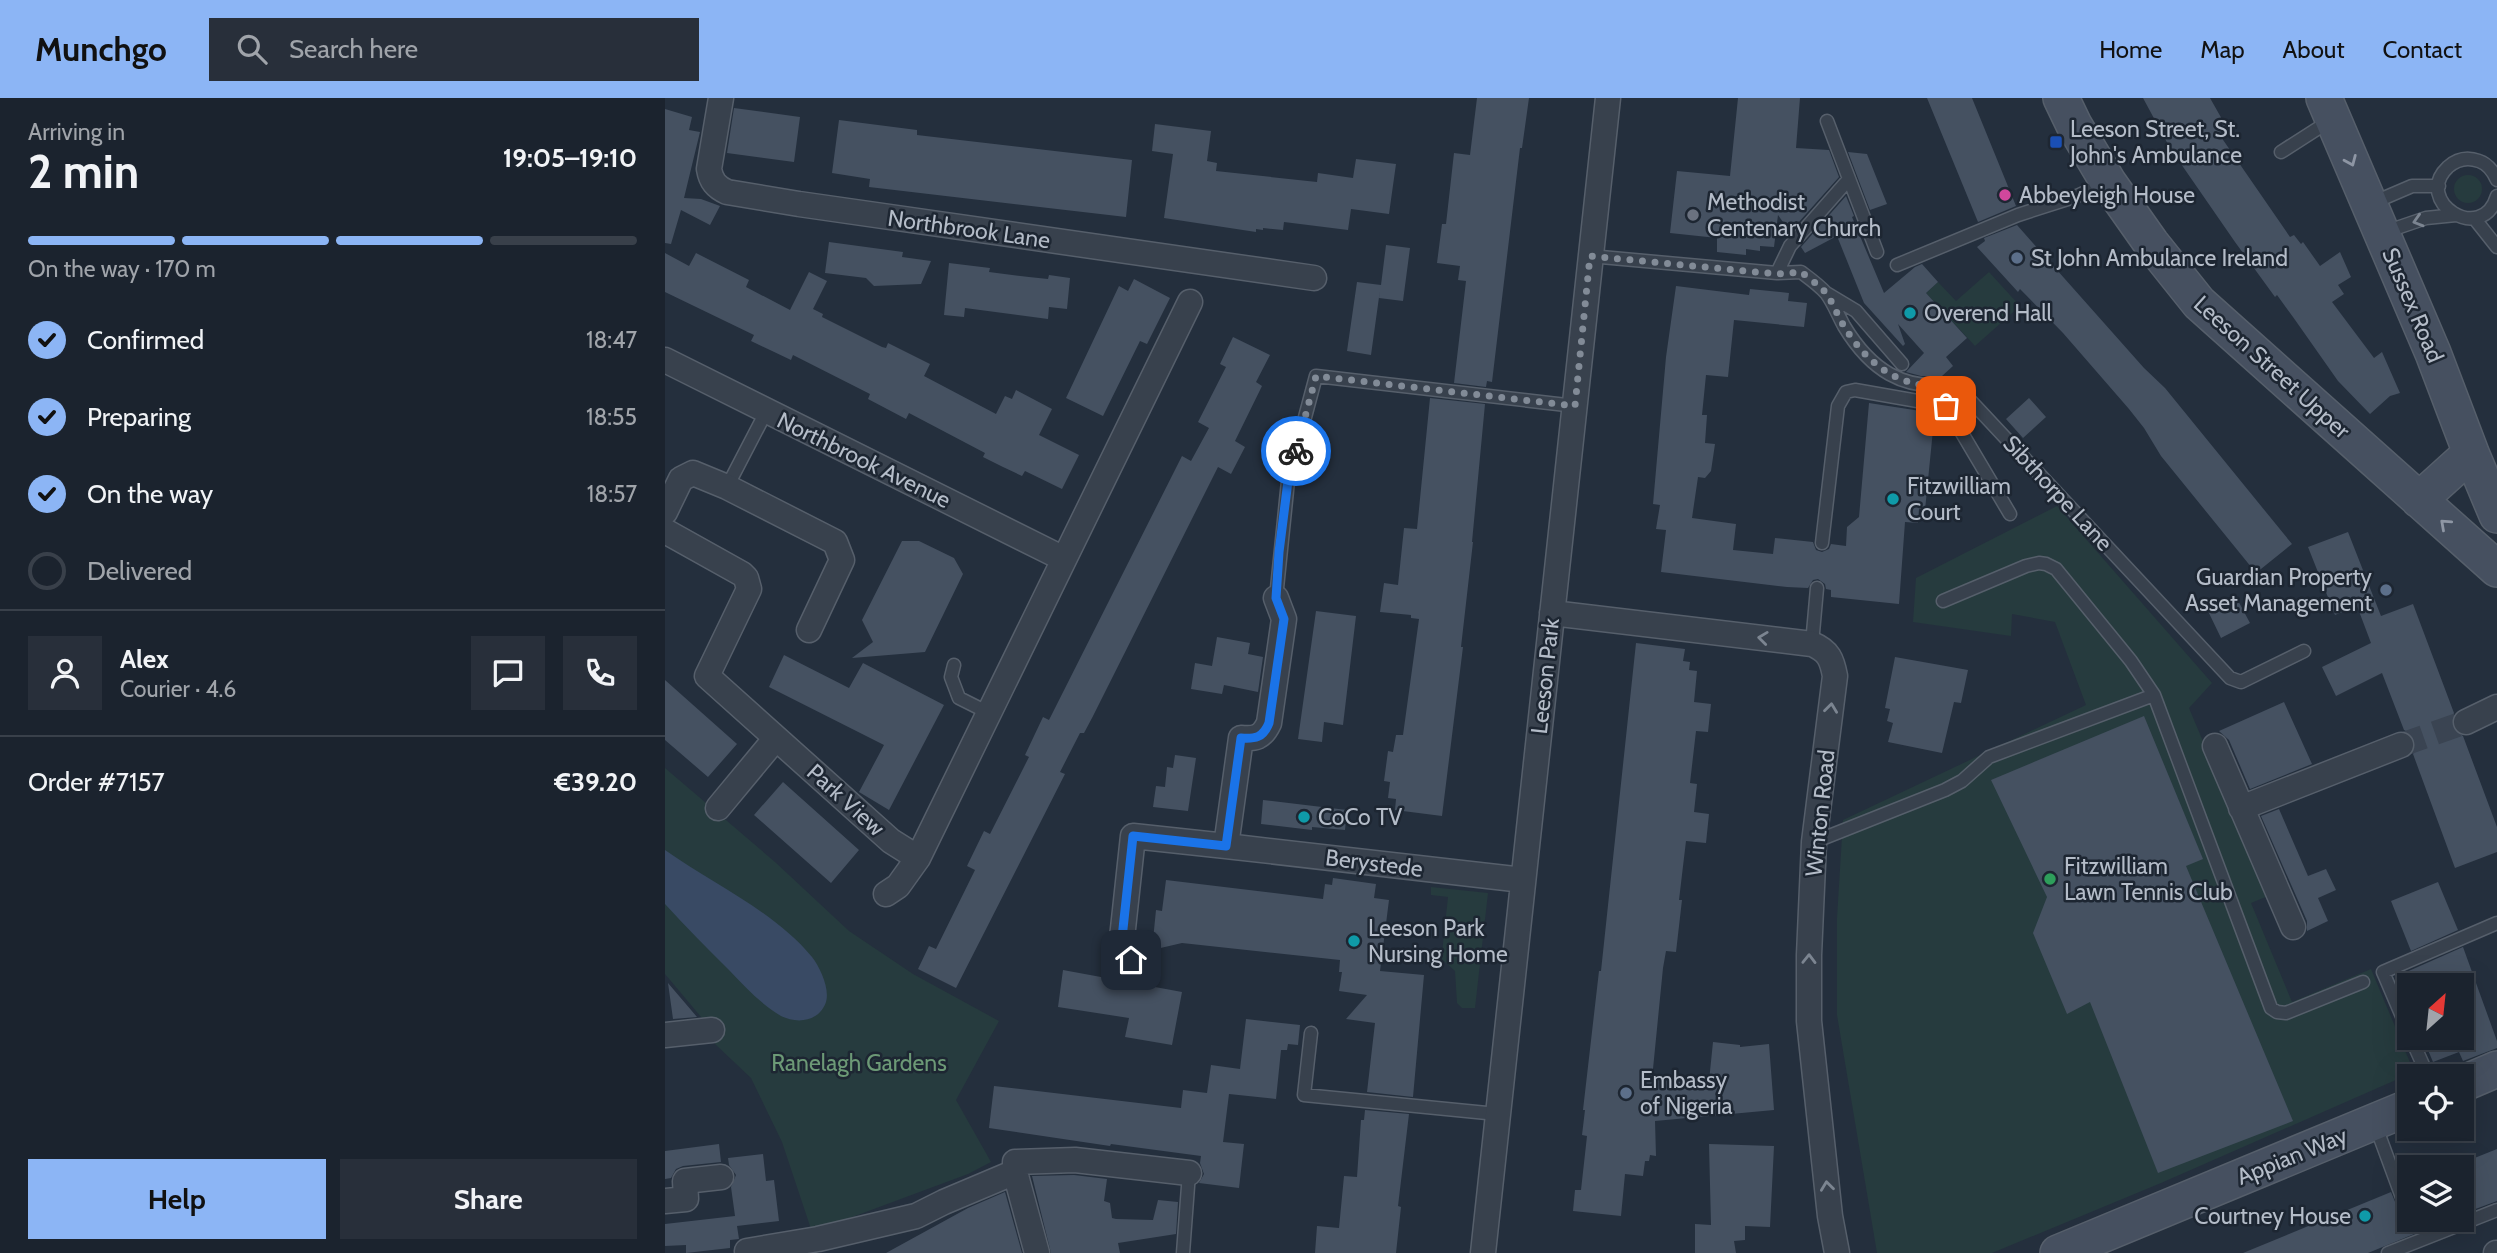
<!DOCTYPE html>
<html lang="en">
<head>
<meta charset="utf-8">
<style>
  :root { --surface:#1b232e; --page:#282f3a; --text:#f1f3f6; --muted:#a0a4aa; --line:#39404a; --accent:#8cb5f5 }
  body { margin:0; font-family:Cabin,sans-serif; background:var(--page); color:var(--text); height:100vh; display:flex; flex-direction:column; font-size:26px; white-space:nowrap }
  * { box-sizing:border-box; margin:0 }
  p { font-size:23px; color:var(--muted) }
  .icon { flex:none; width:38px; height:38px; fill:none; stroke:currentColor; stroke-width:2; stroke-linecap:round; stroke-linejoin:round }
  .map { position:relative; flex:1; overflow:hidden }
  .panel { display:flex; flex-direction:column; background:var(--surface); width:665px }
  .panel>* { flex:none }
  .needle { width:46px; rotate:27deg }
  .controls { position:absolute; left:1732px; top:875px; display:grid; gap:14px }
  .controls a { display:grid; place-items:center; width:77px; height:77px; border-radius:0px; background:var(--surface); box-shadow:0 7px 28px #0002,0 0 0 2px var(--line); font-size:35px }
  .pin { position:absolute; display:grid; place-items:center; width:60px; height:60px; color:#fff; margin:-30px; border-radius:14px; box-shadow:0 4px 10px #0006 }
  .courier { position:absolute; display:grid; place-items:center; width:70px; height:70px; margin:-35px; border:5px solid #1a73e8; border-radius:50%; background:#fff; color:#222; box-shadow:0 2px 9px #0007 }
  .headline em { font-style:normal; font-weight:800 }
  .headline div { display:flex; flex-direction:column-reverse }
  .headline { display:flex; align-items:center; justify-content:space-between; height:119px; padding:0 28px }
  h1 { font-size:46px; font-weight:800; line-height:52px }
  .bar { display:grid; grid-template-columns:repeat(4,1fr); gap:10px 7px; align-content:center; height:84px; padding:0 28px }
  .bar i { height:9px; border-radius:5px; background:var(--line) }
  .bar .current { background:var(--accent) }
  .bar p { grid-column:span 4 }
  .line { display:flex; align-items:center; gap:18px; padding:0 28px; border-top:2px solid var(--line) }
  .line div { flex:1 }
  .round { display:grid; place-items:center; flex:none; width:74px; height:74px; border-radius:0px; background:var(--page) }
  ol { padding:0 28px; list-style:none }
  li { display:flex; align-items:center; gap:21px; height:77px }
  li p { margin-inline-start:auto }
  li .icon { padding:7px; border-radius:50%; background:var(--accent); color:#111; stroke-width:4 }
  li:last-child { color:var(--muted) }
  li i { width:38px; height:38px; border:4px solid var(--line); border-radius:50% }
  .button { display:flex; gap:14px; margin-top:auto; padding:14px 28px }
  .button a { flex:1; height:80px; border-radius:0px; background:var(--accent); color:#111; font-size:28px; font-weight:800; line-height:80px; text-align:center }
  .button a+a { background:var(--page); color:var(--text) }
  header { display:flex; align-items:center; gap:42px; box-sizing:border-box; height:98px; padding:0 35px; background:var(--accent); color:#111 }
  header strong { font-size:33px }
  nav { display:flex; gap:38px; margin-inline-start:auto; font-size:24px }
  .search { width:490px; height:63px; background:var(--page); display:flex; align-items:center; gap:18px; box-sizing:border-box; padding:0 24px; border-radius:0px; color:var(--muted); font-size:26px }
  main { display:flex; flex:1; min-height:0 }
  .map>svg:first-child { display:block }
</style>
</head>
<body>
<header>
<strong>Munchgo</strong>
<div class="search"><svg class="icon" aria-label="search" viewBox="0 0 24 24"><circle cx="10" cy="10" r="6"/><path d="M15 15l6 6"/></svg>Search here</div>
<nav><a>Home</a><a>Map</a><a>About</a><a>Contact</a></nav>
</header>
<main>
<section class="panel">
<div class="headline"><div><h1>2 min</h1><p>Arriving in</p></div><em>19:05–19:10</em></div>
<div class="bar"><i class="current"></i><i class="current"></i><i class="current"></i><i></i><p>On the way · 170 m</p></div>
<ol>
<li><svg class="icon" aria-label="check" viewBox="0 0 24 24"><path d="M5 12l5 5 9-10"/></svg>Confirmed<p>18:47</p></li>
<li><svg class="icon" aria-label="check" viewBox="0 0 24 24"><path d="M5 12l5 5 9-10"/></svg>Preparing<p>18:55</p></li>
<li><svg class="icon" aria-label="check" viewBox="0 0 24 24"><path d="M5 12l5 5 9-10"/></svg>On the way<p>18:57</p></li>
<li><i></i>Delivered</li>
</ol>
<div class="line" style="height:126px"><a class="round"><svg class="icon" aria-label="person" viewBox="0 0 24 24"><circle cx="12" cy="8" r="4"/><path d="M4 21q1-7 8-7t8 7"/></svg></a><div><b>Alex</b><p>Courier · 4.6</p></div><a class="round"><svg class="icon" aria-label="chat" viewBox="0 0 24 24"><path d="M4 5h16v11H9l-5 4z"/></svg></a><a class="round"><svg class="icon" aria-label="phone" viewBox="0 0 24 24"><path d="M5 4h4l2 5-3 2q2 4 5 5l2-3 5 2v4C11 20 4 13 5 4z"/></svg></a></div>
<div class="line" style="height:91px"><div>Order #7157</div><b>€39.20</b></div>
<div class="button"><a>Help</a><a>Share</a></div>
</section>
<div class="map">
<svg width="1832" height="1155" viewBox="0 0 1832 1155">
  <rect width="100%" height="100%" fill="#242f3d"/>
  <path fill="#263b3e" d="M1789 91a14 14 0 1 1 28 0a14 14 0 1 1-28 0Z
    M1324,174L1355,208L1310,248L1261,195L1273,184L1291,203Z
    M1392,408L1547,585L1524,610L1603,798L1586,805L1627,904L1706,871L1749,974L1496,1085L1327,1155H1212L1172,917V820L1178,722L1421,607L1390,524L1347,516L1346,538L1248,524L1251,480Z
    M0,670L110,764L184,833L248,876L334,923L291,1002L326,1064L303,1076L147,1134L117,1044L86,980L50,946L47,932L0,876Z
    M766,789L823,795L810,910H797L792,905L790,873L771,856V854L777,855L783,799L766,797Z"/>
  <path fill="#394a64" d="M0,752C48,786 109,813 147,859C155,869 165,891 161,904C154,924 132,926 116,918C97,907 79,888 64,872C42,850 21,829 0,806Z"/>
  <path fill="#455161" d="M812,0H864L857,50H855L827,284L822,283L821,289L789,285L801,183L793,182L795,168L772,165L777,126H781L789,55L805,57Z
    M1073,0H1135L1131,50L1164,52L1174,79L1125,134L1113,117L1109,149L1095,148V153L1081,151V157L1052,154V140L1005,135L1012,73L1065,78Z
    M1262,0H1307L1351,108L1313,124Z
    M1478,0H1545L1562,30L1554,36L1625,139L1629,137L1636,146L1638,144L1655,168L1675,154L1686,179L1673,187L1679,196L1667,204L1709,260L1717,254L1735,295L1725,298L1705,316L1673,283L1628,219L1612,197L1610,199L1570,144L1505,50Z
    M69,10L135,19L129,64L62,55Z
    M0,11L27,19L24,32L35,34L19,100L36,101L55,108L45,127L16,112L6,146L0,145Z
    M174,22L252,32V37L467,62L461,119L204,89L205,81L167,75Z
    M490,26L546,33L542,63L552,65L551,73L652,84L653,75L688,80L691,61L731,66L724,116L686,111L683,132L619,124L618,132L598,130V132L591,131V134L499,120L508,56L487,53Z
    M1183,54L1202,56L1222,106L1205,112Z
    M1181,98L1189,118L1187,119L1219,195L1250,169L1257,166L1273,184L1261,195L1302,240L1281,259L1288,268L1277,278H1256L1241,274L1259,255L1233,226L1240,246L1238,248L1199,205L1172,138L1140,155L1136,149Z
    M1352,127L1479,270L1500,290L1627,446L1591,475L1496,358L1479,330L1464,311L1398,235L1355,191L1353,194L1312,149L1320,143L1319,140Z
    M164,144L238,154L237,159L266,163L256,186L209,188L201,180L160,175Z
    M721,147L745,150L738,203L714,200L715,192L706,257L682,253L692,184L716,187Z
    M0,155L24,168L31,155L84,182L81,189L125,212L144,174L162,183L148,211L158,216L157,219L217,249L221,250L223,245L265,266L259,278L331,316L340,298L347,301L351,292L387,311L374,337L414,357L397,391L360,373L357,378L338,369L318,359L320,355L244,315L241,321L203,301L205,296L128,257L126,262L105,252L86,243L89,237L0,194Z
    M284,165L325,170L324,174L364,179L383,181L384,177L405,180L402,211L384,209L383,221L300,210L299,219L279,217Z
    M469,181L505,200L482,246L475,243L438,318L401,300L454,188L463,193Z
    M1011,188L1084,197L1085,191L1124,195L1123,203L1142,205L1139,229L1069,222L1063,279L1041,277L1037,317H1042L1040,345L1050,346L1046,373L1040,380L1033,379L1027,420L1071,426L1068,452L1108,456L1110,440L1148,444L1151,452L1157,454L1164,451L1166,446L1181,448L1182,429L1194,419L1204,305L1262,314V321L1269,322L1260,412L1254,411L1253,425L1240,424L1234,506L1166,499V492L1161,491L1160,486L1153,481L1148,482L1143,490L1122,489L996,474L1001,432L991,431L995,407L988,406L1001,259Z
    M568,239L605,257L591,284L597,288L570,343L580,349L566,376L553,369L427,620L419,635H415L395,674L400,676L291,890L253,871L264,848L271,851L310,772L302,768L319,733L325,736L364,659L360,657L378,619L384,622L517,358L526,363L544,330L533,324L561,269L555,266Z
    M765,300L820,306L807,444H808L796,549H798L777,718L730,712L731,701L723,700L725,684L719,683L723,653L728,654L731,637H738L754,521L746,520V517L715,514L719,485L733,487L739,430L752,431Z
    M1364,300L1381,319L1358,340L1341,321Z
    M1683,434L1716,518L1748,506L1789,615L1786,622L1787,630L1798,638L1832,729V754L1790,770L1748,656L1751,650L1750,642L1746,636L1739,632L1717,575L1671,598L1657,569L1706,545L1692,508L1670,517L1643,449Z
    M237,443H254L289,460L298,476L260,554L187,560L208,544L197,522Z
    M1570,497L1585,525L1556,540L1542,511Z
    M651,513L691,518L678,627L659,624L657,644L633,641Z
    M552,539L585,545L583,556L598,559L593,594L559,587L557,596L526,591L530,565L547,568Z
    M971,545L1020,551L1018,563L1025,564L1024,572L1032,573L1029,604L1046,606L1043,634L1031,633L1025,685L1032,686L1029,714L1044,716L1041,745L1021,743L1014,802H1017L1011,854L1001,853L998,870L987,981L1035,986L1036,982L1044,983L1048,944L1075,947V949L1104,946L1109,1012L990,1023L991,1058L985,1057L984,1063H980L978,1078L960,1076L956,1118L908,1113L910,1092H916L922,1038L917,1037L920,1012H918L934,873H936Z
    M119,557L184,590L198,565L279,607L224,712L194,694L219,647L104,589Z
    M1230,559L1303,572L1296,605L1289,604L1277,655L1223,644L1228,625L1222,623L1225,611L1220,610Z
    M0,582L72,646L43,679L0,642Z
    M1619,604L1647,666L1585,691L1564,642L1554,633Z
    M1479,618L1538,761L1521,768L1628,1023L1493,1075L1425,904L1402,916L1368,835L1382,799L1326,682Z
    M510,657L531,660L523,713L488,709L491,688L500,689L502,669L508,670Z
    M118,684L194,752L166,785L89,717Z
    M598,702L682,712L680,732L647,729V732L596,726Z
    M1614,711L1643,778L1661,771L1671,792L1653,800L1663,823L1642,833V823L1596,718Z
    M668,780L711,786L709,800L724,802L715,873L759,877L748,999L702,994L710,925L681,921L702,897L674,893L677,874H674L675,862L517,845L487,852L491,812L497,813L501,782L658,801L660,786L667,787Z
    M1773,784L1793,832L1746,853L1726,803Z
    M1798,849L1832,943V950L1798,963L1794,954L1768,964L1758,940H1797V887H1733L1730,879Z
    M398,872L517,894L507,947L460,939L464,920L393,909Z
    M3,885L32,919L8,921Z
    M581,921L635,927L633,947L623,946L622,952H616L611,1001L564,996L558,1044L579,1046L574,1090L534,1085L539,1076L535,1065L536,1058L446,1046L445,1048L324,1030L329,988L516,1010L518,992L542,995L546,967L575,971Z
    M700,1012L744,1016L733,1108L736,1109L731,1155H650L652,1128L674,1130L679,1078L692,1079L696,1022H699Z
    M54,1046L56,1064L18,1068L11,1071L6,1080L0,1081V1053Z
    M1044,1046L1109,1048L1105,1129L1080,1128V1142L1069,1143L1071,1155H1030V1126L1046,1127Z
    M1832,1051V1103L1797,1116V1065Z
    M98,1056L101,1083L109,1082L114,1123L72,1128L74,1141L65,1142V1150L21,1155V1147L0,1148V1126L70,1118L66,1089L71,1077L64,1067L63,1060Z
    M409,1077L442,1081L439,1103L445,1105L447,1120L451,1121L488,1122L493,1102L513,1104L511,1136L453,1145L455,1155H386L367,1078Z
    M340,1094L357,1155H221L303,1110Z
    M1726,1094L1740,1128L1749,1129L1754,1122H1783L1703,1155H1578Z"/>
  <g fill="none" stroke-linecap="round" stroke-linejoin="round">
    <path stroke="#3a4452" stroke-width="24" stroke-dasharray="24 12" stroke-linecap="butt" d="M1736,647L1801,624"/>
    <g stroke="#565f6b" stroke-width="15">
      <path id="lane" d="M1162,23L1212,154
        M1616,54L1666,22
        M1832,82C1828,73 1823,66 1814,63C1803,59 1792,61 1783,69C1747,103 1817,148 1832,98
        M1705,106L1747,88H1774
        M1809,120L1832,149
        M1720,134L1761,120L1791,117
        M925,158L1112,175L1136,174C1144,180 1154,187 1161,195C1168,204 1173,217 1179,228C1205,271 1238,294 1290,286L1565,580L1576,584L1639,553
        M1232,167L1353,117L1412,98L1440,85
        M1112,175L1125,148L1184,81
        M1161,195L1191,213L1237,266
        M62,389L101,314
        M1157,445L1173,308L1181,294L1190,292L1281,308L1345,416
        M611,500L623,383L651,278L910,308
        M1147,546L1152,490
        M289,567L286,579L294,600L324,615
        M1489,597L1606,910L1612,914L1621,915L1698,884
        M1149,744L1280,692L1297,683L1324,659L1489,597L1466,563L1391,471L1381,466L1374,465L1361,468L1278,503
        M646,935L639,997L832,1016
        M1745,937L1718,874L1832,825
        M1746,940L1763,978
        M1710,1026L1745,1121
        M518,1155L524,1075
        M1723,1155L1832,1112"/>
    </g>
    <g stroke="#565f6b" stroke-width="27">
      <path id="street" d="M56,0L44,71C46,83 51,89 62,94L134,106L649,180
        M0,262L399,461
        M0,414L16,381L28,375L62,389L170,444L177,462L144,532
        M0,433L77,476L81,480L84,491L42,578L226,743L253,760
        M611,500L619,521L604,625C597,640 590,641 576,640L561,748L858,782
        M887,515L1147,546C1164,553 1167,562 1170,578L1149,744L1144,857V923L1165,1118L1172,1155
        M1801,624L1832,609
        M1550,648L1628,829
        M53,710L111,640
        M1576,710L1736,647
        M221,796L233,788L253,760L525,204
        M472,871L461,854L457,840L468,738L561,748
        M0,937L47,932
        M350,1074L372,1155
        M0,1103L21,1101L20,1083L56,1079
        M82,1153L153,1141L251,1118L279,1104L350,1074V1064L410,1062L524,1075
        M818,1155L943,0
        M1831,1155H1832"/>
    </g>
    <g stroke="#565f6b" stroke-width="38">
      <path id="secondary" d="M1396,0L1409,27L1443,84L1486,145L1534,205L1832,471
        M1659,0L1768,255L1806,355L1832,417
        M1754,402L1806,355
        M1797,986L1832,971
        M1393,1155L1745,1009"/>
    </g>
    <use href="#lane" stroke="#38414d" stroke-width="12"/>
    <use href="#street" stroke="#38414d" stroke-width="24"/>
    <use href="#secondary" stroke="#465060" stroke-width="35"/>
  </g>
  <defs><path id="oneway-chevron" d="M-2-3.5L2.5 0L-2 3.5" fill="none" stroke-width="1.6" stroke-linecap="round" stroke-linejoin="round" transform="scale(1.75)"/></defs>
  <g stroke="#8e96a4">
    <use href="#oneway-chevron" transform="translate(1686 63) rotate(67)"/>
    <use href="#oneway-chevron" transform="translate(1780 426) rotate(-138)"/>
  </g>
  <g stroke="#7c8591">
    <use href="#oneway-chevron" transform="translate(1753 123) rotate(163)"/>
    <use href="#oneway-chevron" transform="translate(1098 540) rotate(-173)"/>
    <use href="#oneway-chevron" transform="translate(1166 610) rotate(-83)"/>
    <use href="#oneway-chevron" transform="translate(1144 861) rotate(-89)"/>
    <use href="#oneway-chevron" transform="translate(1162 1088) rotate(-97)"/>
  </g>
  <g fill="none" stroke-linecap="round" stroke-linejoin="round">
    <path stroke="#828b97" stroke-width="7" stroke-dasharray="0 12.6" d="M631,353L651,278L910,308L925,158L1112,176L1136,174C1144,180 1154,187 1161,195C1167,203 1171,214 1176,223C1198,262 1229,288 1275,289L1283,303L1281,308"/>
    <path stroke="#1a73e8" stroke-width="9" d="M466,862L457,840L468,738L561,748L576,640C590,641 598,640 604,625L619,521L611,500L614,454L623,383L631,353"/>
  </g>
  <rect fill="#1a4fb4" stroke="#1d2632" stroke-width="2.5" x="1384" y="37" width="14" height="14" rx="3.5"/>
  <circle fill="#d1479c" stroke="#1d2632" stroke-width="2.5" cx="1340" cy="97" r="7"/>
  <circle fill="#6b7280" stroke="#1d2632" stroke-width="2.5" cx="1028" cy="117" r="7"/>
  <g fill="#5c6f8a" stroke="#1d2632" stroke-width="2.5">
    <circle cx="1352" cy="160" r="7"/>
    <circle cx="1721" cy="492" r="7"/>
    <circle cx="961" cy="995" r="7"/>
  </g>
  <g fill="#0f9aa8" stroke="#1d2632" stroke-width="2.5">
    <circle cx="1245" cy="215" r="7"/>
    <circle cx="1228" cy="401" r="7"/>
    <circle cx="639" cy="719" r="7"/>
    <circle cx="689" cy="843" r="7"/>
    <circle cx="1700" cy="1118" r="7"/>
  </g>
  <circle fill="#2e9e5b" stroke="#1d2632" stroke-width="2.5" cx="1385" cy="781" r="7"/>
  <g text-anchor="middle" stroke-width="5" stroke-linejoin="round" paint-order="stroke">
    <g font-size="23" fill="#b4bcc8" stroke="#1d2632" text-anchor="start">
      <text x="1405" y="39">Leeson Street, St.<tspan x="1405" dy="26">John's Ambulance</tspan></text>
      <text x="1354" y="105">Abbeyleigh House</text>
      <text x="1042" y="112">Methodist<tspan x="1042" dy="26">Centenary Church</tspan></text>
      <text x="1366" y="168">St John Ambulance Ireland</text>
      <text x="1259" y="223">Overend Hall</text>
      <text x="1242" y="396">Fitzwilliam<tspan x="1242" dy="26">Court</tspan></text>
      <text x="1707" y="487" text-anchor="end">Guardian Property<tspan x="1707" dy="26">Asset Management</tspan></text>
      <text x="653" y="727">CoCo TV</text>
      <text x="1399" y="776">Fitzwilliam<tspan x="1399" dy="26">Lawn Tennis Club</tspan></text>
      <text x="703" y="838">Leeson Park<tspan x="703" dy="26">Nursing Home</tspan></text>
      <text x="975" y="990">Embassy<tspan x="975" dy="26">of Nigeria</tspan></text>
      <text x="1686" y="1126" text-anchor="end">Courtney House</text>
    </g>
    <g font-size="23" fill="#b4bcc8" stroke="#1d2632">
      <text transform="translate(304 131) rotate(8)" y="8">Northbrook Lane</text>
      <text transform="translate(1748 207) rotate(67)" y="8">Sussex Road</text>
      <text transform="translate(1607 269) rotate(42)" y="8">Leeson Street Upper</text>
      <text transform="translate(199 362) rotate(26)" y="8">Northbrook Avenue</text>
      <text transform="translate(1393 395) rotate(47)" y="8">Sibthorpe Lane</text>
      <text transform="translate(880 578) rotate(-84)" y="8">Leeson Park</text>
      <text transform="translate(181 702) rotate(42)" y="8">Park View</text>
      <text transform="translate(1155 715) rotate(-84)" y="8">Winton Road</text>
      <text transform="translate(709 765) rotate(7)" y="8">Berystede</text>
      <text transform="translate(1627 1058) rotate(-22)" y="8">Appian Way</text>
    </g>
    <g font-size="23" fill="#6c9976" stroke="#1d2632">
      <text x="194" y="973">Ranelagh Gardens</text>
    </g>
  </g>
</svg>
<div class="controls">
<a><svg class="needle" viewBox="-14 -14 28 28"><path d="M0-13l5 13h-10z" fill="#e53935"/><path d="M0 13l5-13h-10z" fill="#a0a4aa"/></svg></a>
<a><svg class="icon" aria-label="locate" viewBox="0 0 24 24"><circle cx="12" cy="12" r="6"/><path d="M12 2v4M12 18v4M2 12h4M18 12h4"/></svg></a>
<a><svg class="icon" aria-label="layers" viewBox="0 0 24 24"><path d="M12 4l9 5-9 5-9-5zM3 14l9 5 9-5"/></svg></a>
</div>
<div class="pin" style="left:1281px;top:308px;background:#ea580c"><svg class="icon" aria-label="bag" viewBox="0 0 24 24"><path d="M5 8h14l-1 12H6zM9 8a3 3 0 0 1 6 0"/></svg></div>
<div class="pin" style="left:466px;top:862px;background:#1f2937"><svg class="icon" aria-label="home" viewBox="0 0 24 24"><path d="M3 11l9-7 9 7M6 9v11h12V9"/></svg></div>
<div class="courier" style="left:631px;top:353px"><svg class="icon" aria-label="bike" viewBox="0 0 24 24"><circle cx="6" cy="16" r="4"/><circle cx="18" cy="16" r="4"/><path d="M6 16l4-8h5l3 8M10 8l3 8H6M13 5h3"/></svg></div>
</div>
</main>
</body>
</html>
